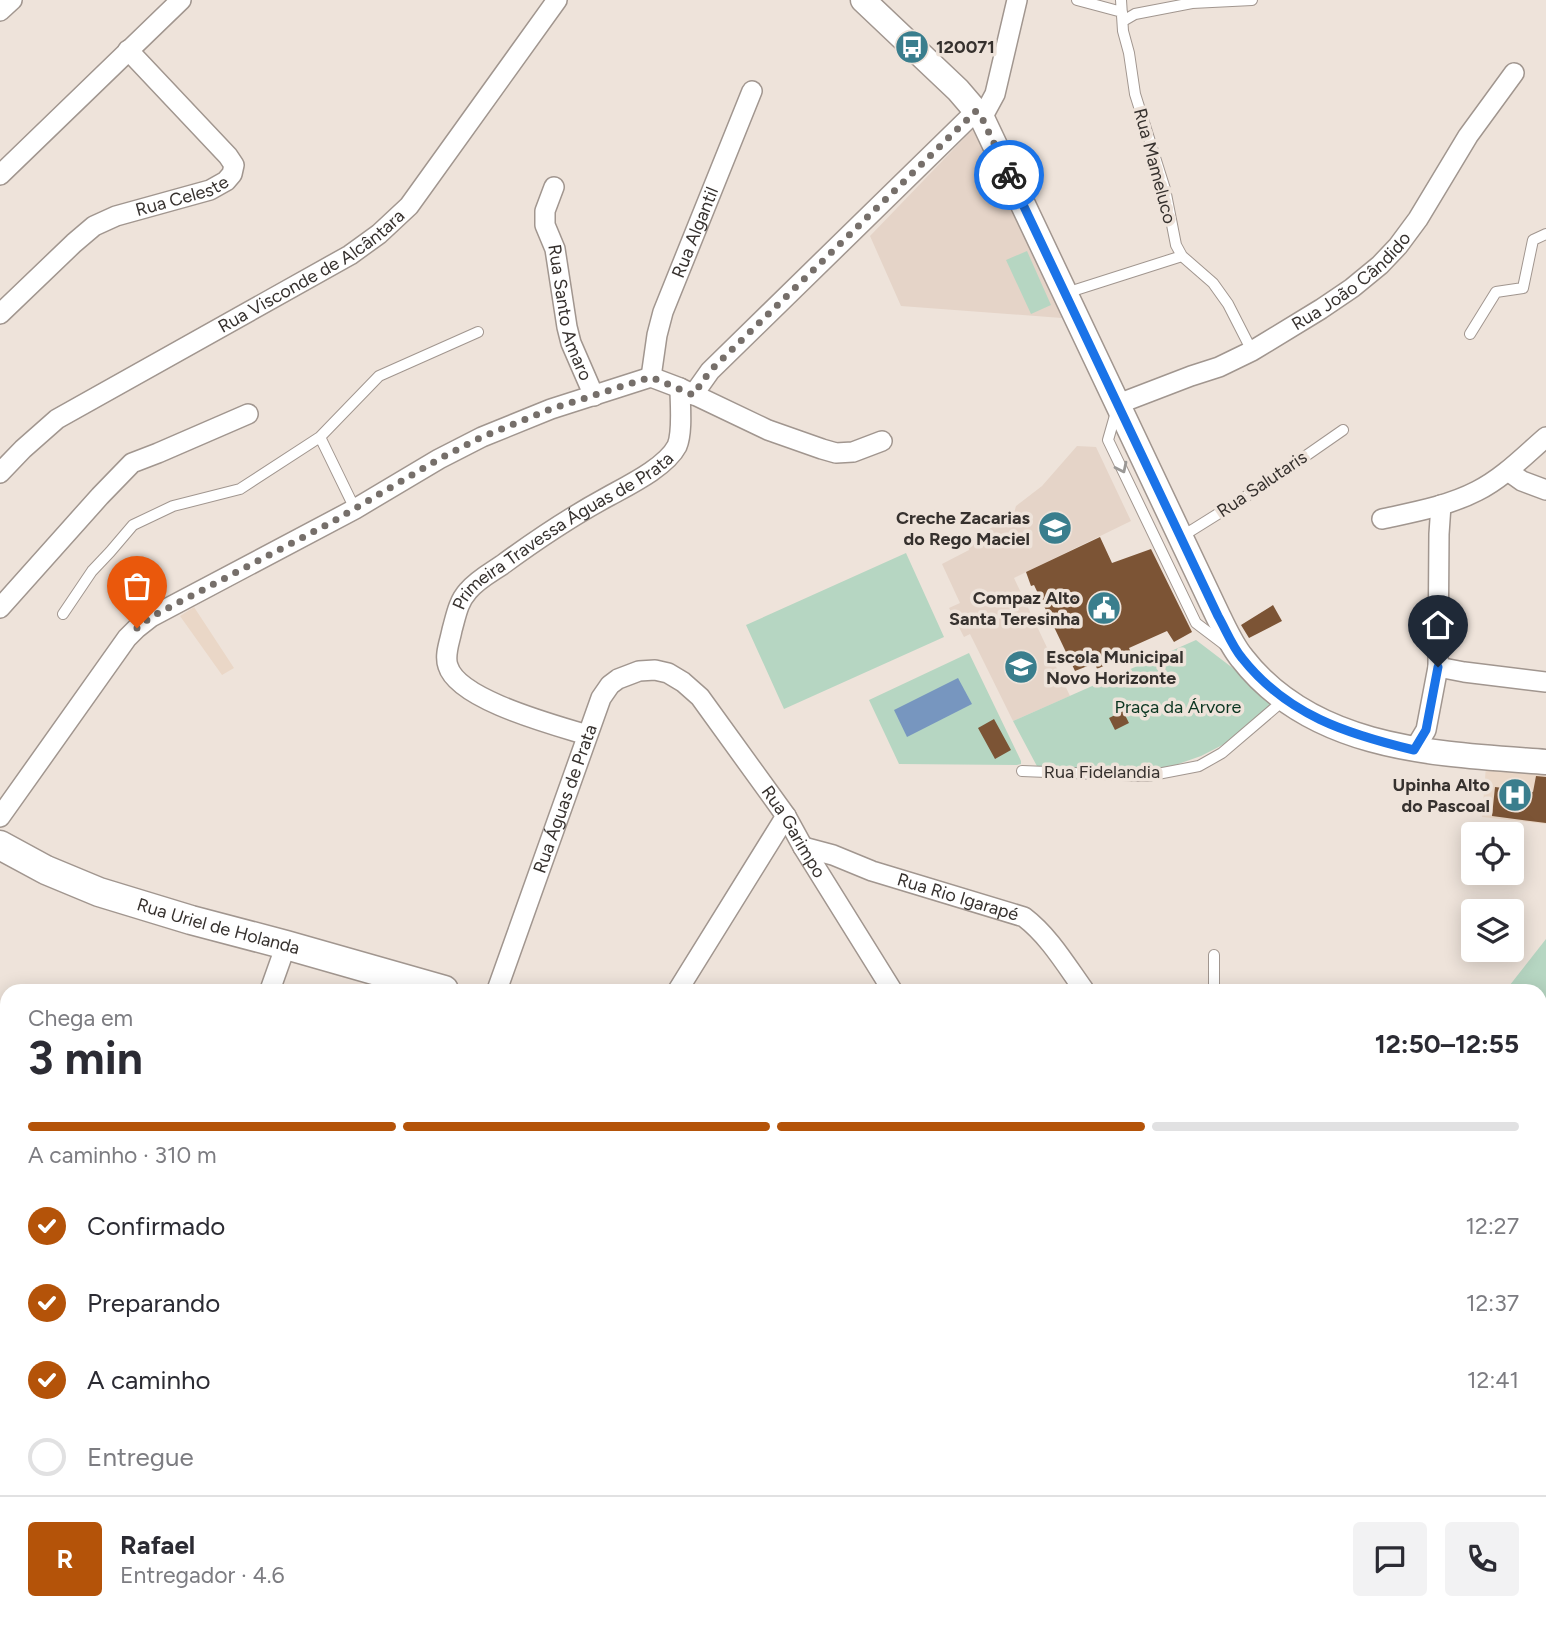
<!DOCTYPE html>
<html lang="pt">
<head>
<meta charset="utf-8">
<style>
  :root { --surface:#fff; --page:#f2f2f3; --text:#2b2b33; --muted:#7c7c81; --line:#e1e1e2; --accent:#b45309 }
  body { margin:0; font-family:Figtree,sans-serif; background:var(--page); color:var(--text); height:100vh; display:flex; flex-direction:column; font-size:26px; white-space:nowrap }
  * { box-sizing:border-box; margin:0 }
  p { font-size:23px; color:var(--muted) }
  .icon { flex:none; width:38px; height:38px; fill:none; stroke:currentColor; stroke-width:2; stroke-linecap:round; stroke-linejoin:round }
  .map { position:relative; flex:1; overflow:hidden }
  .sheet { position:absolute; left:0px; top:984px; width:1547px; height:653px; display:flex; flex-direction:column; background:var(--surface); border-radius:21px 21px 0 0; box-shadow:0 4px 18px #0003 }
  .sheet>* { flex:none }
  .fabs { position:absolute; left:1461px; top:822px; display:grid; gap:14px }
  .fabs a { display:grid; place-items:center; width:63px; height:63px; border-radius:7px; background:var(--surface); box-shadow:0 4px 18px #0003; font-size:35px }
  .pin { position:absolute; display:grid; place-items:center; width:60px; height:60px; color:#fff; margin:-72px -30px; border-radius:50% 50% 50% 0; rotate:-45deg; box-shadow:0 0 7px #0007 }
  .pin .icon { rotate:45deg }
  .courier { position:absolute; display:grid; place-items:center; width:70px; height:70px; margin:-35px; border:5px solid #1a73e8; border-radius:50%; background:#fff; color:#222; box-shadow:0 2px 9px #0007 }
  .head em { font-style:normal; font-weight:700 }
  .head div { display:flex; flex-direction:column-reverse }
  .head { display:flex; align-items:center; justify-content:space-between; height:119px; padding:0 28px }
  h1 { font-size:46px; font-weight:700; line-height:52px }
  .bar { display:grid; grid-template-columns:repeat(4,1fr); gap:10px 7px; align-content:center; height:84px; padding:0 28px }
  .bar i { height:9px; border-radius:5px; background:var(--line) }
  .bar .selected { background:var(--accent) }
  .bar p { grid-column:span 4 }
  .line { display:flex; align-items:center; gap:18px; padding:0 28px; border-top:2px solid var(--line) }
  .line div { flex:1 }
  .round { display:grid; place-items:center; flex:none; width:74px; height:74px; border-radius:7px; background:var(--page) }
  ol { padding:0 28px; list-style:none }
  li { display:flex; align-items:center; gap:21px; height:77px }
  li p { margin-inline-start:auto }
  li .icon { padding:7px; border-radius:50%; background:var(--accent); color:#fff; stroke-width:4 }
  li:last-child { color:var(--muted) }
  li i { width:38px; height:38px; border:4px solid var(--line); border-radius:50% }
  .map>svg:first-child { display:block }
</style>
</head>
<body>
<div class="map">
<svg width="1546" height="1636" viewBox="0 0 1546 1636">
  <rect width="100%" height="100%" fill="#eee3da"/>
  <path fill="#e5d4c8" d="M975,127L1062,318L901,306L870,236Z
    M1077,446L1096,447L1131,521L1014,578L1070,696L1013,721L970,634L964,637L949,608L960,603L942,564L969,550L968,544L978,539L979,534L1013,517L1016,506L1042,486Z"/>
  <path fill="#ead7c7" d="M194,607L234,668L222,675L180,616Z
    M1486,766L1546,773V824L1482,817Z"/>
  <path fill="#b6d6c2" d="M1027,251L1051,305L1031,314L1006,260Z
    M906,553L944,637L784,709L746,625Z
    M1196,640L1276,701L1238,737L1201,756L1164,769L1144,772L1039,770L1013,721Z
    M969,653L1021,761V764L1017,765L899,764L869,700Z
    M1546,939V1111L1540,1105V990H1506Z"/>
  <path fill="#7796bf" d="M958,678L972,704L907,737L894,710Z"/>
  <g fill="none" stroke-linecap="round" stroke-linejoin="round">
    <path stroke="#7796bf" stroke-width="32" d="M0,1198L7,1201
      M530,1629L537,1636"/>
  </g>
  <path fill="#7c5435" d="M1100,537L1112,563L1151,549L1192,632L1174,642L1167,631L1129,648L1131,653L1097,669L1095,663L1075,671L1034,585L1031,586L1026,572Z
    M1273,605L1282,621L1249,638L1241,625Z
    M1123,711L1129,723L1115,730L1109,718Z
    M994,719L1011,750L995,759L978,728Z
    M1536,776L1546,777V823L1492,816L1495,787L1533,792Z"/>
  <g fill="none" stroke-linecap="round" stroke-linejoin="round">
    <g stroke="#a1968f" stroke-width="12">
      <path id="service" d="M1077,0L1122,12
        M1121,0L1123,31L1129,53L1135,94L1165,189L1176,245L1182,256L1213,283L1228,304L1252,351
        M1123,21L1135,14L1192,3L1252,0
        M1066,293L1182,256
        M1470,334L1496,292L1523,288L1533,240L1546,234
        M1116,412L1108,440L1196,623L1225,645
        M320,437L355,509
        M1181,537L1261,487L1343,430
        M63,614L92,571L110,552L133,525L173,506L240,489L320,437L379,376L478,332
        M1022,771L1147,776L1199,766L1222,753L1284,700
        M1214,990V955"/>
    </g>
    <g stroke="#a1968f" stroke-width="22">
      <g id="minor">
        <path d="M0,11L12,0"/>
        <path d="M982,118L995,94L1017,0"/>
        <path d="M0,175L181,0"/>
        <path id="s1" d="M554,187L545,211V225L555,249L567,327L571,343L594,396"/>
        <path id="s2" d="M0,314L74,243L94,226L116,216L210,190L226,181L232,174L234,165L228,156L128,50"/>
        <path id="s3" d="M651,377L657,335L663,312L752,91"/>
        <path d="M693,395L710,371L976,111"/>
        <path id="s4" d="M1118,404L1191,376L1219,367L1252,351L1321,309L1352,288L1380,265L1398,246L1418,219L1468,136L1514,73"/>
        <path d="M1508,471L1522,481L1546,490"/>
        <path id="s5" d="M0,473L23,449L57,419L350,255L379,234L409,206L557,0"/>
        <path d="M1382,519C1414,512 1448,506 1477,491C1503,478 1524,456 1546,437"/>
        <path d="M0,608L100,496L132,463L158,453L248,414"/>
        <path d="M1438,667L1464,672L1546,682"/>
        <path id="s6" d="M587,735C555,725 458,700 448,666C444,655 450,641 452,630C456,616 458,602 468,591C477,580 490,573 502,565C536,540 572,516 609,496C629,485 666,467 677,446C683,432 680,404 680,388"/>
        <path d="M1414,750L1426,730L1438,667L1439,534L1441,505"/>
        <path d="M0,817L127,638L137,628L151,617L355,509L439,459L482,437L551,409L651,377L680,388L768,430L822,449L836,453L853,452L882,441"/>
        <path id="s7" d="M803,847L833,855L872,871L1024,917C1049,936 1066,965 1084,990"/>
        <path d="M270,990L286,945"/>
        <path id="s8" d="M497,990L601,698L610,685L618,679L639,671L655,670L668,673L683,682L700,697L786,816L803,847L892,990"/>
        <path d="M678,990L786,816"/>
        <path d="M0,1164L7,1167"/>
        <path d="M1540,1420H1546"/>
        <path d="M0,1442H7"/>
        <path d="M0,1571L7,1523"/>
        <path d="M1540,1586L1546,1590"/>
        <path d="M250,1629V1636"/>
        <path d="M1281,1629L1284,1636"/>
        <path d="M1366,1629L1367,1636"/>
        <path d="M387,1636L391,1631"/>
        <path d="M666,1636L673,1629"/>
        <path d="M866,1636L873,1629"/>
        <path d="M1075,1636L1082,1629"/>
      </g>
    </g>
    <g stroke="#a1968f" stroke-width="27">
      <path id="tertiary" d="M863,0L958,90L982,118L1218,616C1225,630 1232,646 1242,658C1314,751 1439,754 1546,762"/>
    </g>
    <g stroke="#a1968f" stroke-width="31">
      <g id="secondary">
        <path id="s9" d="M0,845L46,870L99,892L191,920L286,945L444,990"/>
        <path d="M1100,1629L1103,1636"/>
      </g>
    </g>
    <use href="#service" stroke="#fff" stroke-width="10"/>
    <use href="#minor" stroke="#fff" stroke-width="19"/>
    <use href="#tertiary" stroke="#fff" stroke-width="24"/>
    <use href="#secondary" stroke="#fff" stroke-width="28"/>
  </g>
  <defs><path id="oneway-chevron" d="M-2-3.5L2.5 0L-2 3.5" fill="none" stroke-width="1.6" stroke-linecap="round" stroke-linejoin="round" transform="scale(1.75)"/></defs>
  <use stroke="#9a9896" href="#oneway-chevron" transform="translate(1122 468) rotate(64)"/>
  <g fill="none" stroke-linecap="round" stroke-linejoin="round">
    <path stroke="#766f6a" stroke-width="7" stroke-dasharray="0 12.6" d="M137,628L151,617L332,522L439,459L482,437L551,409L651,377L693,395L710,371L976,111L982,118L1009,175"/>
    <path stroke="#1a73e8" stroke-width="9" d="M1009,175L1218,616C1226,630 1232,646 1242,658C1287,715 1347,734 1414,750L1426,730L1438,667"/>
  </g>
  <defs>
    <g id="bus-disc" transform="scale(1.75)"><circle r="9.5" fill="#3a7e8d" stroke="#eee3da"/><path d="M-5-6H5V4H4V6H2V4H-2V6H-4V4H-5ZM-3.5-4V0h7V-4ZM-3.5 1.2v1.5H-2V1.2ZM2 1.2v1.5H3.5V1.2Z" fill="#fff"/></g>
    <g id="school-disc" transform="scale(1.75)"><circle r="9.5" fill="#3a7e8d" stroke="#eee3da"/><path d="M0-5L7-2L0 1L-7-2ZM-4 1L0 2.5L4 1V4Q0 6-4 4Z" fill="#fff"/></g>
    <g id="civic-disc" transform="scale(1.75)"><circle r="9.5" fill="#3a7e8d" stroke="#eee3da"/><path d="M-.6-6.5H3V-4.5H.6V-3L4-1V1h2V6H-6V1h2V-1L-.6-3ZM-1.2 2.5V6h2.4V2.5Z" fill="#fff"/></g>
    <g id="hospital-disc" transform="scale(1.75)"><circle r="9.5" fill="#3a7e8d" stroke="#eee3da"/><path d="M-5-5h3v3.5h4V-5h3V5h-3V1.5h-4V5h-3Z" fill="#fff"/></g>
  </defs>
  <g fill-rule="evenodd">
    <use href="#bus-disc" x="912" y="47"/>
    <use href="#school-disc" x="1055" y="528"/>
    <use href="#civic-disc" x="1104" y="608"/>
    <use href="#school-disc" x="1021" y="667"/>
    <use href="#hospital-disc" x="1515" y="795"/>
  </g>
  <g text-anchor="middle" stroke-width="7" stroke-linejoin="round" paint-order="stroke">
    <g font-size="18" font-weight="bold" fill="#36312e" stroke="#eee3da" text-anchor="end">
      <text x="936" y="53" text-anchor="start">120071</text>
      <text x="1030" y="524">Creche Zacarias<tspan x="1030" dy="21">do Rego Maciel</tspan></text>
      <text x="1080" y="604">Compaz Alto<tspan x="1080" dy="21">Santa Teresinha</tspan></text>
      <text x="1046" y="663" text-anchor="start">Escola Municipal<tspan x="1046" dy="21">Novo Horizonte</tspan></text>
      <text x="1490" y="791">Upinha Alto<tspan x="1490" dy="21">do Pascoal</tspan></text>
    </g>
    <g font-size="18" fill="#36312e" stroke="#eee3da">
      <text transform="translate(1155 166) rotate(75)" y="6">Rua Mameluco</text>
      <text dy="6" stroke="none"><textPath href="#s2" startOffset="222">Rua Celeste</textPath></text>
      <text dy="6" stroke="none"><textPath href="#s3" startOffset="152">Rua Algantil</textPath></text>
      <text dy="6" stroke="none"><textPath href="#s5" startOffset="373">Rua Visconde de Alcântara</textPath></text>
      <text dy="6" stroke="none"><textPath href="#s4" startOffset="266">Rua João Cândido</textPath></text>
      <text dy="6" stroke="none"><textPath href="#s1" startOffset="131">Rua Santo Amaro</textPath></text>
      <text transform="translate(1262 484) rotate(-34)" y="6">Rua Salutaris</text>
      <text dy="6" stroke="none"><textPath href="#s6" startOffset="350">Primeira Travessa Águas de Prata</textPath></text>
      <text x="1102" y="778">Rua Fidelandia</text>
      <text dy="6" stroke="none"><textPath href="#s8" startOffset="203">Rua Águas de Prata</textPath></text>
      <text dy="6" stroke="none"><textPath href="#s8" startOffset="592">Rua Garimpo</textPath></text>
      <text dy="6" stroke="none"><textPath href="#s7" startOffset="163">Rua Rio Igarapé</textPath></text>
      <text dy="6" stroke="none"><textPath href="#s9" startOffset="234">Rua Uriel de Holanda</textPath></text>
    </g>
    <g font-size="18" fill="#0a3520" stroke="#eee3da">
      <text x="1178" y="713">Praça da Árvore</text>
    </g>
  </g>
</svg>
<div class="fabs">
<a><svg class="icon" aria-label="locate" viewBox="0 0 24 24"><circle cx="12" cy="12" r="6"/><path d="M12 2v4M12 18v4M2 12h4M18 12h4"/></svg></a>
<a><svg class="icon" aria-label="layers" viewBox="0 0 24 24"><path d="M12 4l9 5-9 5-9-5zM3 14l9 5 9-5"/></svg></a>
</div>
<div class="pin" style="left:137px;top:628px;background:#ea580c"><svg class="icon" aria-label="bag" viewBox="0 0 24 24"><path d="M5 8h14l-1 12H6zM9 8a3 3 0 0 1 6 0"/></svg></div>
<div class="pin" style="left:1438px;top:667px;background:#1f2937"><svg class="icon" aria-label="home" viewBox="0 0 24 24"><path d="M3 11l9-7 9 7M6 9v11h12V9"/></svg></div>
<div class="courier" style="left:1009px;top:175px"><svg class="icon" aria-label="bike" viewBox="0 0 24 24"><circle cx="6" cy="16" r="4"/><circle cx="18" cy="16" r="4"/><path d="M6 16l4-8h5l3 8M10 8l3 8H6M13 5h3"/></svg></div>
<section class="sheet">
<div class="head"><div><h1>3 min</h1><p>Chega em</p></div><em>12:50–12:55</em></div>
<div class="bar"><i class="selected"></i><i class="selected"></i><i class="selected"></i><i></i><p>A caminho · 310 m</p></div>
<ol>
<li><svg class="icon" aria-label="check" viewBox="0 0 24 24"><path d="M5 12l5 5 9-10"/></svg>Confirmado<p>12:27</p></li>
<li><svg class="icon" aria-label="check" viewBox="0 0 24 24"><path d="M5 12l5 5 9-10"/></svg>Preparando<p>12:37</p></li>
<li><svg class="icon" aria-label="check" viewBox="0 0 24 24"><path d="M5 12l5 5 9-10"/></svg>A caminho<p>12:41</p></li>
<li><i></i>Entregue</li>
</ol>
<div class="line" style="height:126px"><b class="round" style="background:var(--accent);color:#fff">R</b><div><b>Rafael</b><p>Entregador · 4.6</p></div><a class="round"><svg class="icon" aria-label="chat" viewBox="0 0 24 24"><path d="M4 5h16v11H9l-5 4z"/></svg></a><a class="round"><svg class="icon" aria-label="phone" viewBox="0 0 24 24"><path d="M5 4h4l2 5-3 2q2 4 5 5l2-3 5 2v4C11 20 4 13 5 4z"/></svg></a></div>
</section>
</div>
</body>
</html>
